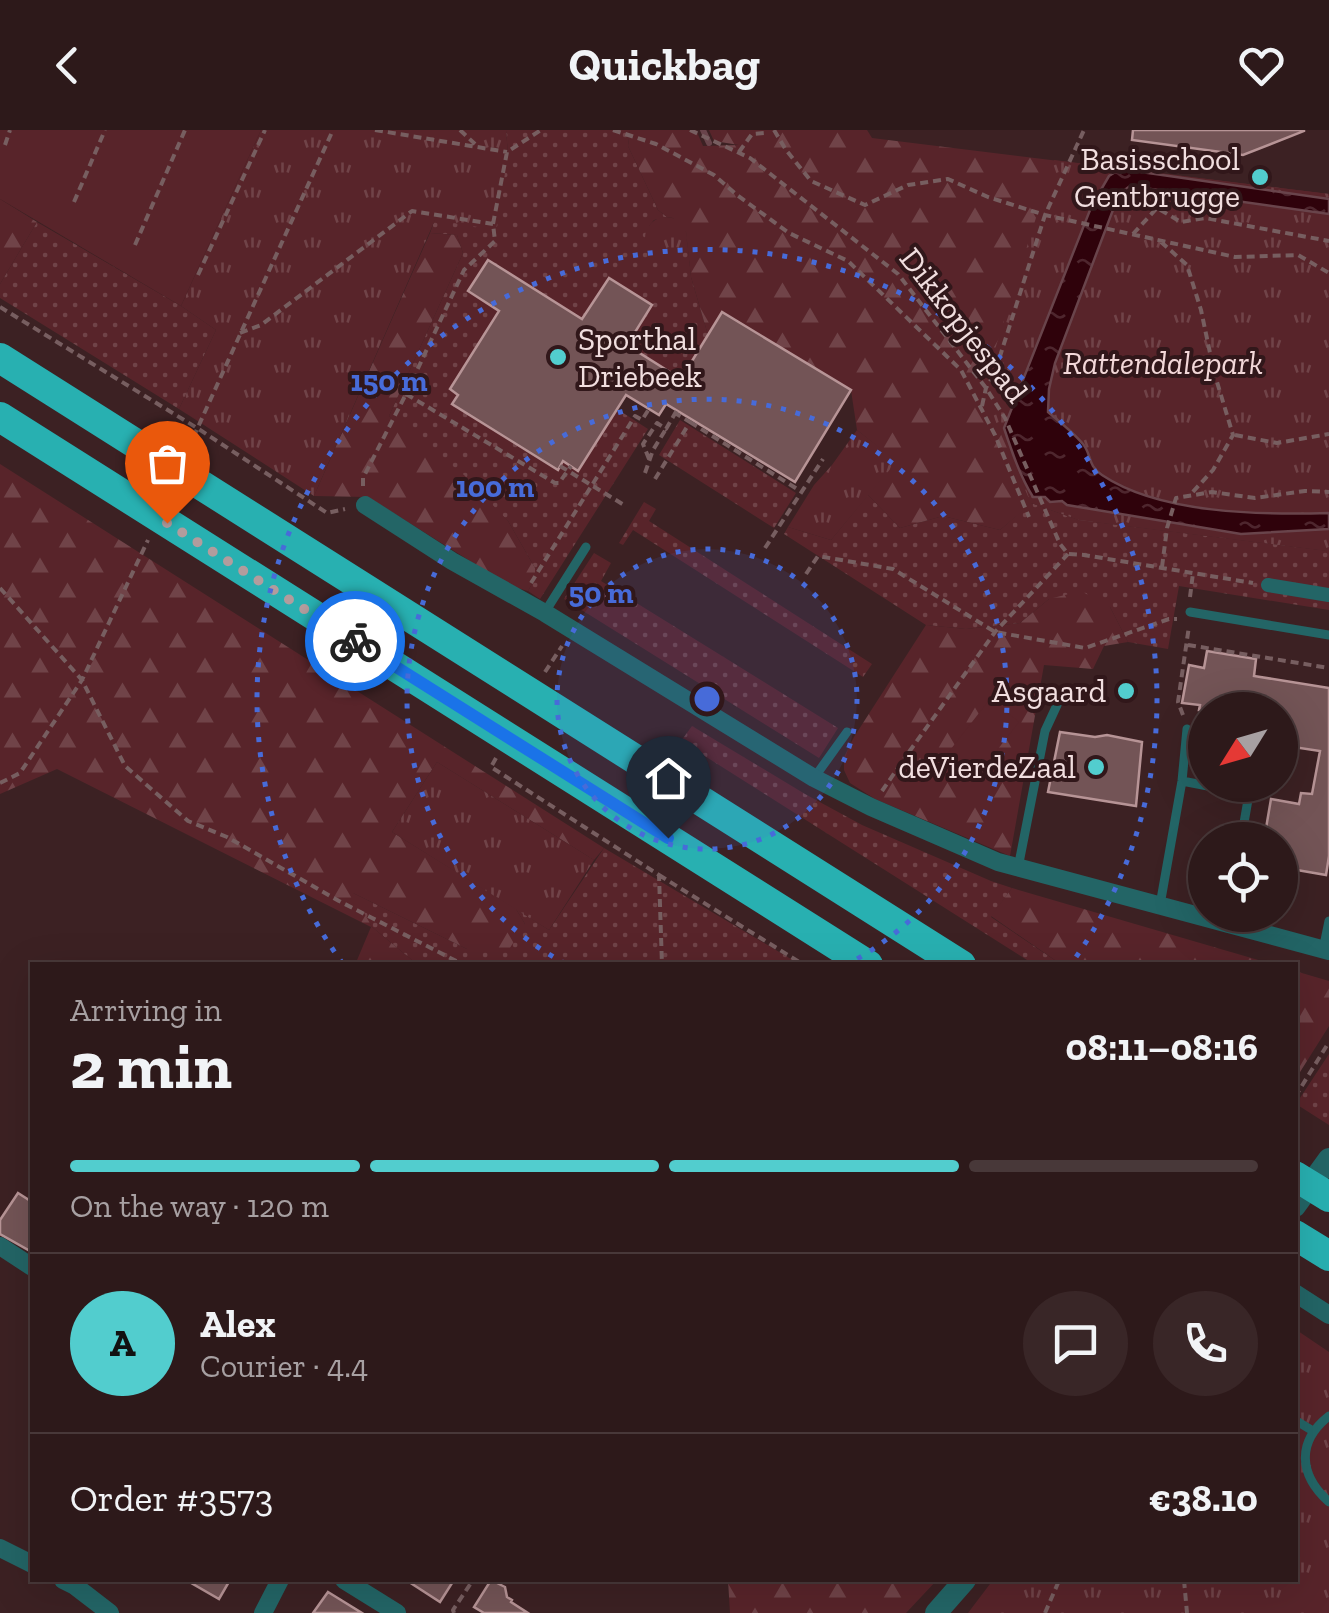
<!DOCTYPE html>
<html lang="en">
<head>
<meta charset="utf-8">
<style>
  :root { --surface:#2d191a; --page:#392627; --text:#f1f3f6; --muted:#a7a0a2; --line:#483839; --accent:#52cdce }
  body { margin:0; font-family:"Zilla Slab",serif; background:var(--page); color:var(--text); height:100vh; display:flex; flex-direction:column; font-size:38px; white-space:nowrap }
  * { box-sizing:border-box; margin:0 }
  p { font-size:32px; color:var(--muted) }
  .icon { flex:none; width:55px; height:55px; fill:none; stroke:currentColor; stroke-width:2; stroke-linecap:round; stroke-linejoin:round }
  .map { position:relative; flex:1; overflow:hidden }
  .drawer { position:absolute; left:30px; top:832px; width:1268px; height:620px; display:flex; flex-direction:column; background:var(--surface); border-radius:0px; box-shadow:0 10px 40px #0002,0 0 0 2px var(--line) }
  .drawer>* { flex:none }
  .needle { width:65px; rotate:233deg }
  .tools { position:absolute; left:1188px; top:562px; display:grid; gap:20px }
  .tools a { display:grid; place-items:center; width:110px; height:110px; border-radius:50%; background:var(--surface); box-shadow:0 10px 40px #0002,0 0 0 2px var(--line); font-size:50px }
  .pin { position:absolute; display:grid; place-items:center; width:85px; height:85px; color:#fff; margin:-102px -42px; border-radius:50% 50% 50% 0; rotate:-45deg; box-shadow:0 0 10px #0007 }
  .pin .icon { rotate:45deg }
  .courier { position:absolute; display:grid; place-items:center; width:100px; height:100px; margin:-50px; border:8px solid #1a73e8; border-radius:50%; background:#fff; color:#222; box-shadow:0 2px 12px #0007 }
  .overview em { font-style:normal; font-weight:700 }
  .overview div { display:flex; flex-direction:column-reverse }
  .overview { display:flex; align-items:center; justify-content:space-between; height:170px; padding:0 40px }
  h1 { font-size:65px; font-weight:700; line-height:75px }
  .bar { display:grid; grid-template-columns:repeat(4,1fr); gap:15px 10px; align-content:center; height:120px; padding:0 40px }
  .bar i { height:12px; border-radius:8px; background:var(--line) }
  .bar .active { background:var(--accent) }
  .bar p { grid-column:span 4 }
  .line { display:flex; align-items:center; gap:25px; padding:0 40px; border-top:2px solid var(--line) }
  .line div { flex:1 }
  .round { display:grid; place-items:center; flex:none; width:105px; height:105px; border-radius:52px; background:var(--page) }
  header { display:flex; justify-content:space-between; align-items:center; height:130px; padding:0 40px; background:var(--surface); font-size:45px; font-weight:700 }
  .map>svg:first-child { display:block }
</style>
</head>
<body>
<header><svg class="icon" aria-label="back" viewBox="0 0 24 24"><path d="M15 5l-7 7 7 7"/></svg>Quickbag<svg class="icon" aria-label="heart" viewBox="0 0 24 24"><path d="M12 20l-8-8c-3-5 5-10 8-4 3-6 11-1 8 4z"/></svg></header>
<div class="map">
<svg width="1329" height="1483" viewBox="0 0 1329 1483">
  <defs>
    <pattern id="grass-dots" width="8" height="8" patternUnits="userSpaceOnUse" patternTransform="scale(2.5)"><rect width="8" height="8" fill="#58242a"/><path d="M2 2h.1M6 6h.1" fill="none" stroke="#704348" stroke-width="1.8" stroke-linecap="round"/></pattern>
    <pattern id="forest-firs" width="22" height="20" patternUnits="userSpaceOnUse" patternTransform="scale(2.5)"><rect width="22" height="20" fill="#58242a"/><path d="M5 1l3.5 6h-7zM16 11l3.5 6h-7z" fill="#704348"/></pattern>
    <pattern id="park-tufts" width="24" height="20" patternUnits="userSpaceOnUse" patternTransform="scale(2.5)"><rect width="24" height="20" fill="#58242a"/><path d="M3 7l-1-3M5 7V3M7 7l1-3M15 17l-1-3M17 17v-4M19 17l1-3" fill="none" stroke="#704348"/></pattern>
    <pattern id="water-ripples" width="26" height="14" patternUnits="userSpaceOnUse" patternTransform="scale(2.5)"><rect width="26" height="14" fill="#2f020b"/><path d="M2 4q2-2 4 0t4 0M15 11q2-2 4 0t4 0" fill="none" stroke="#4e262e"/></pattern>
  </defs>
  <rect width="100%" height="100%" fill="#3c2123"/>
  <path fill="url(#grass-dots)" d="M506,0H630L628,16L658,80L667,87L654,90L649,96L685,115L687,109L691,147L708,205L681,249L611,205L652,175L609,148L592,174L603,202L487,130L468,161L499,181L450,259L458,265L453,274L557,340L563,331L579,340L617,279L648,299L540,469L528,461L535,448V438L508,391L389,286L463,123L457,105L430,103L435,89L508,24Z
    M37,92L181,176L216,200L179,279L0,168V154Z
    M680,290L796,363L774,398L659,325Z
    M868,365L900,398L943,386L1000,400L1031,373L1079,390L1329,421V480L1179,456L1168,519L1128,512L1110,477L1049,469L1020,493L966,499L926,495L784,404L788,397L831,410Z
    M644,372L656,379L649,391L872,534L863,547L633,400L623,415L619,413Z
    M594,423L611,433L601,451L838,598L819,628L564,469Z
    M692,596L805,664L862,695L991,751L1012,758L991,787L1062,835H1035L681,611Z
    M604,718L801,835H418L372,797L351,762L467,819L525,794L516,779L549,800Z
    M1329,924V995L1296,974Z"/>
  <path fill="url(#forest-firs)" d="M630,0H696L703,16L739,15L714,11L709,0H867L872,8L1329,64V421L1079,390L1032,373L1000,400L943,386L900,398L868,365L896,331L857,300L851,260L723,182L708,205L691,147L686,102L673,88L667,87L658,80L628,16Z
    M0,69L37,92L0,154Z
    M430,103L457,105L463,123L389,286L464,345L508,391L535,438V448L528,461L510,456L368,367L314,366Z
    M0,334L604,718L594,730L437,632L392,702L516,779L525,794L508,821L467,819L353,763L372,797L418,835H355L371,797L57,639L0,664Z
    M1081,461L1110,477L1128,512L1104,516L1093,539L1044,535L1010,726L875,669L850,653L844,640V627L854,607L926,495L966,499L1020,493L1049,469Z
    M1012,758L1275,835H1062L991,786Z
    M1295,841L1329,851V896L1295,950Z
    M728,1450H937L906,1483H730Z"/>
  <path fill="url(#park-tufts)" d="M261,0H506L508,24L496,100L435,90L314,366L179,279L216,200L181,176Z
    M1054,30L1329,64V421L1079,390L1031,373L982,261Z
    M645 108a21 21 0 1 1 42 0a21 21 0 1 1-42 0Z
    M857,300L897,331L831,410L788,397L814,355L832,335Z
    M437,632L594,730L549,800L392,702Z
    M1295,1199L1329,1222V1483H968L993,1450H1295Z"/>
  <path fill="#58242a" d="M0,0H261L181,176L0,69Z
    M990,569L1019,592L976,647L947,624Z"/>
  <path fill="url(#water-ripples)" stroke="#69444b" stroke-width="2.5" d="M1120,39L1329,69V84L1130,56L1119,64L1055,233L1049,259L1048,282C1060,292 1073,302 1083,314C1092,325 1087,335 1102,345C1160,384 1261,385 1329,383V399L1241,404L1067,375L1062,371L1050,372L1045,367H1033C1020,346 1012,322 1004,298L1092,75L1109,46Z"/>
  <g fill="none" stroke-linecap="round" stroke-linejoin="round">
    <path stroke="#69444b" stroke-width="6" d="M703,0L709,13"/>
  </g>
  <path fill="#735456" stroke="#b79496" stroke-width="2.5" d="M1133,0H1304V1L1243,25L1132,10Z
    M488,130L582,189L609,148L652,175L627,215L681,249L722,182L851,260L795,352L666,274L659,285L626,265L578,341L563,331L558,340L452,274L458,265L450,259L499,181L468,161Z
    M1207,521L1256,529L1254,546L1329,558V726L1326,745L1291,739L1292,733L1280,731V710H1264L1271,669L1299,674L1301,663L1312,664L1320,621L1280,615V580H1199L1200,575L1182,573L1189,535L1204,538Z
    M1060,602L1095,607L1107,605L1142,612L1136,676L1048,662Z
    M18,1063L32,1072V1122L0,1104V1090Z
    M186,1450H230L219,1469Z
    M406,1450H454L440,1472Z
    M491,1450L505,1457L507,1467L512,1470L511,1472L528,1483H484L474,1477Z
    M328,1462L362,1483H313Z"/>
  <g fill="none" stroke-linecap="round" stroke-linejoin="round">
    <path stroke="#775e60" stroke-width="4" stroke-dasharray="8 5" stroke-linecap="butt" d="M375,0L507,22
      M460,0L475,14
      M613,0L656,14L714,45L737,65L789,103L848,131L961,240L995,305L1029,387
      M690,0L750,28L898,144L986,258L1005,288L1060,414L1068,424L1084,425L1253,453
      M774,0L786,20L811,51L865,75L908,55L948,49L988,67L1045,85L1235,127L1298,125L1329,143
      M5,15L10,0
      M739,22L752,4L764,3L767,0
      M74,72L105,0
      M1133,104L1157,78L1181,92L1205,88L1329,111
      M1161,112L1187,135L1201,180L1214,242L1233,305L1213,340L1190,365
      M135,115L185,0
      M198,145L265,0
      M0,177L197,298L327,383L345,379
      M240,203L261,195L412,81L493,94
      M406,264L555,353H559L571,336
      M982,276L986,258L994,245L1045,85L1084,0
      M690,292L802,362
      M1235,305L1277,313L1329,304
      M188,319L333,0
      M649,329L643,314L657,293L666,299L677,280
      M560,336L624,375
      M645,343L653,320L666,299
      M655,349L690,292L675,283
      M363,356V348L406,264L464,140L495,111L493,94L507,22L541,0
      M765,418L823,329
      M1162,437L1167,398L1176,368L1212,362L1255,368L1305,361L1329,362
      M806,444L818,426L893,439L995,502L1085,518L1169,489H1177
      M531,453L635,286L642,290L649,279
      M0,458L82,550L125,636L188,691L227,707L339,771L464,835
      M1190,467L1193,443
      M1188,515L1329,538
      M545,542L562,516
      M1183,585L1178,572L1189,496
      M909,622L995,502L1068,424
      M496,628L491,637L659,745L662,835
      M0,653L20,643L82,550L148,410
      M882,661L909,622L913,625
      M659,745L804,835
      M1295,967L1329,912
      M1184,1450L1187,1483
      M454,1483L453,1480L473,1450
      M1045,1483L1058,1453L1063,1450"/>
    <path stroke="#236566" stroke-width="9" d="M545,482L586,417
      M1190,482L1329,505
      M814,648L847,602
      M1182,651L1249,664L1241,710
      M1018,738L1045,601L1057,575
      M1160,775L1182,651L1187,599
      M1323,820L1329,791
      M1329,1286C1296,1312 1299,1345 1329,1372
      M1295,1290L1313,1301"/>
    <path stroke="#236566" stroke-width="14" d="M1268,455L1329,465"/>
    <path stroke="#236566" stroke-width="18" d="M365,375L452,431L545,483L814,648L871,677L998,732L1329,821
      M0,1116L32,1137
      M1295,1163L1329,1185
      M0,1418L32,1434
      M63,1450L75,1456L110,1483
      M344,1450L397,1483
      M263,1483L280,1450"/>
    <path stroke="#236566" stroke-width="22" d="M1295,1076L1329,1029
      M936,1483L965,1450"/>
    <path stroke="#28b0b1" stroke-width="30" d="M1295,1105L1329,1126"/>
    <path stroke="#28b0b1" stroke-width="30" d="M0,228L961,835
      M0,287L868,835
      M1295,1046L1329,1067"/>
  </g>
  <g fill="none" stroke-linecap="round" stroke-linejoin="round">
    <path stroke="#b29c9d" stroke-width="10" stroke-dasharray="0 18" d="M167,393L355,511"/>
    <path stroke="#1a73e8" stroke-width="12" d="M355,511L668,708"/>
  </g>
  <circle cx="707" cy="569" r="150" fill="#476bd9" fill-opacity=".12"/>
  <g fill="none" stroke="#476bd9" stroke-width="5" stroke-dasharray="5 10">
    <circle cx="707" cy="569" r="150"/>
    <path d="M566 834A300 300 0 1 1 848 834"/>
    <path d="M343 834A450 450 0 1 1 1071 834"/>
  </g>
  <g fill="#52cdce" stroke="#31171a" stroke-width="4">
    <circle cx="1260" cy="47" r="10"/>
    <circle cx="558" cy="227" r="10"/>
    <circle cx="1126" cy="561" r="10"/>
    <circle cx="1096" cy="637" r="10"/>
  </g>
  <g text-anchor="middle" stroke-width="8" stroke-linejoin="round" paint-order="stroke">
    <g font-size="32" fill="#f1dedf" stroke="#31171a" text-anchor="end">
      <text x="1240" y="40">Basisschool<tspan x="1240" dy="37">Gentbrugge</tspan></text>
      <text x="578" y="220" text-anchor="start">Sporthal<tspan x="578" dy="37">Driebeek</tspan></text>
      <text x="1106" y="572">Asgaard</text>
      <text x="1076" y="648">deVierdeZaal</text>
    </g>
    <g font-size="32" fill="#f1dedf" stroke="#31171a">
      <text transform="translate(964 195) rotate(52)" y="11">Dikkopjespad</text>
    </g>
    <g font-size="32" font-style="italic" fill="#f2d7d8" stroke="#31171a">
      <text x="1163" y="244">Rattendalepark</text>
    </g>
  </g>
  <circle cx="707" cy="569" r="15" fill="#476bd9" stroke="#31171a" stroke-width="5"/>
  <g font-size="30" text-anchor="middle" font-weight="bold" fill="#476bd9" stroke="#31171a" stroke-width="8" stroke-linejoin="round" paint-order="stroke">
    <text x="389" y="261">150 m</text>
    <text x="495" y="367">100 m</text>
    <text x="601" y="473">50 m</text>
  </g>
</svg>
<div class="tools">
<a><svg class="needle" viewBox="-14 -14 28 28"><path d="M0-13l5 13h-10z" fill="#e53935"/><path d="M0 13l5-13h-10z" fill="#a7a0a2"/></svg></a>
<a><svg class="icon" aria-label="locate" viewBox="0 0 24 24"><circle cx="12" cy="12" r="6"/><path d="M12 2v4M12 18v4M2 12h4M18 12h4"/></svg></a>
</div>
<div class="pin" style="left:167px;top:393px;background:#ea580c"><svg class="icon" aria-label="bag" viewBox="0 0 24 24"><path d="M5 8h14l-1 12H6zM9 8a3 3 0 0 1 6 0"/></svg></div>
<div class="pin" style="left:668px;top:708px;background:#1f2937"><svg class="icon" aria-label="home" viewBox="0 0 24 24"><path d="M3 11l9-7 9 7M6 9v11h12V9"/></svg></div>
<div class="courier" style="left:355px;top:511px"><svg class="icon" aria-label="bike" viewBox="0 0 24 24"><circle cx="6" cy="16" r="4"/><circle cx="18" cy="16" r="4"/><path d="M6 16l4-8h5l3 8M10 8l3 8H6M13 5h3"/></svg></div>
<section class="drawer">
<div class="overview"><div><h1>2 min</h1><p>Arriving in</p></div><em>08:11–08:16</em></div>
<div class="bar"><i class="active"></i><i class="active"></i><i class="active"></i><i></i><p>On the way · 120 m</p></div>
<div class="line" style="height:180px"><b class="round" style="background:var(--accent);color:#111">A</b><div><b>Alex</b><p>Courier · 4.4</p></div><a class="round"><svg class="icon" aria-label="chat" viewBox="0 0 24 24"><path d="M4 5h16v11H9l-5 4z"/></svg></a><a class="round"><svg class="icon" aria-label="phone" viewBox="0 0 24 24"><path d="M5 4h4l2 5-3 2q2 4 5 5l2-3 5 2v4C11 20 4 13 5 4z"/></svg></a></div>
<div class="line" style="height:130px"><div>Order #3573</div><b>€38.10</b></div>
</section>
</div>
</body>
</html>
